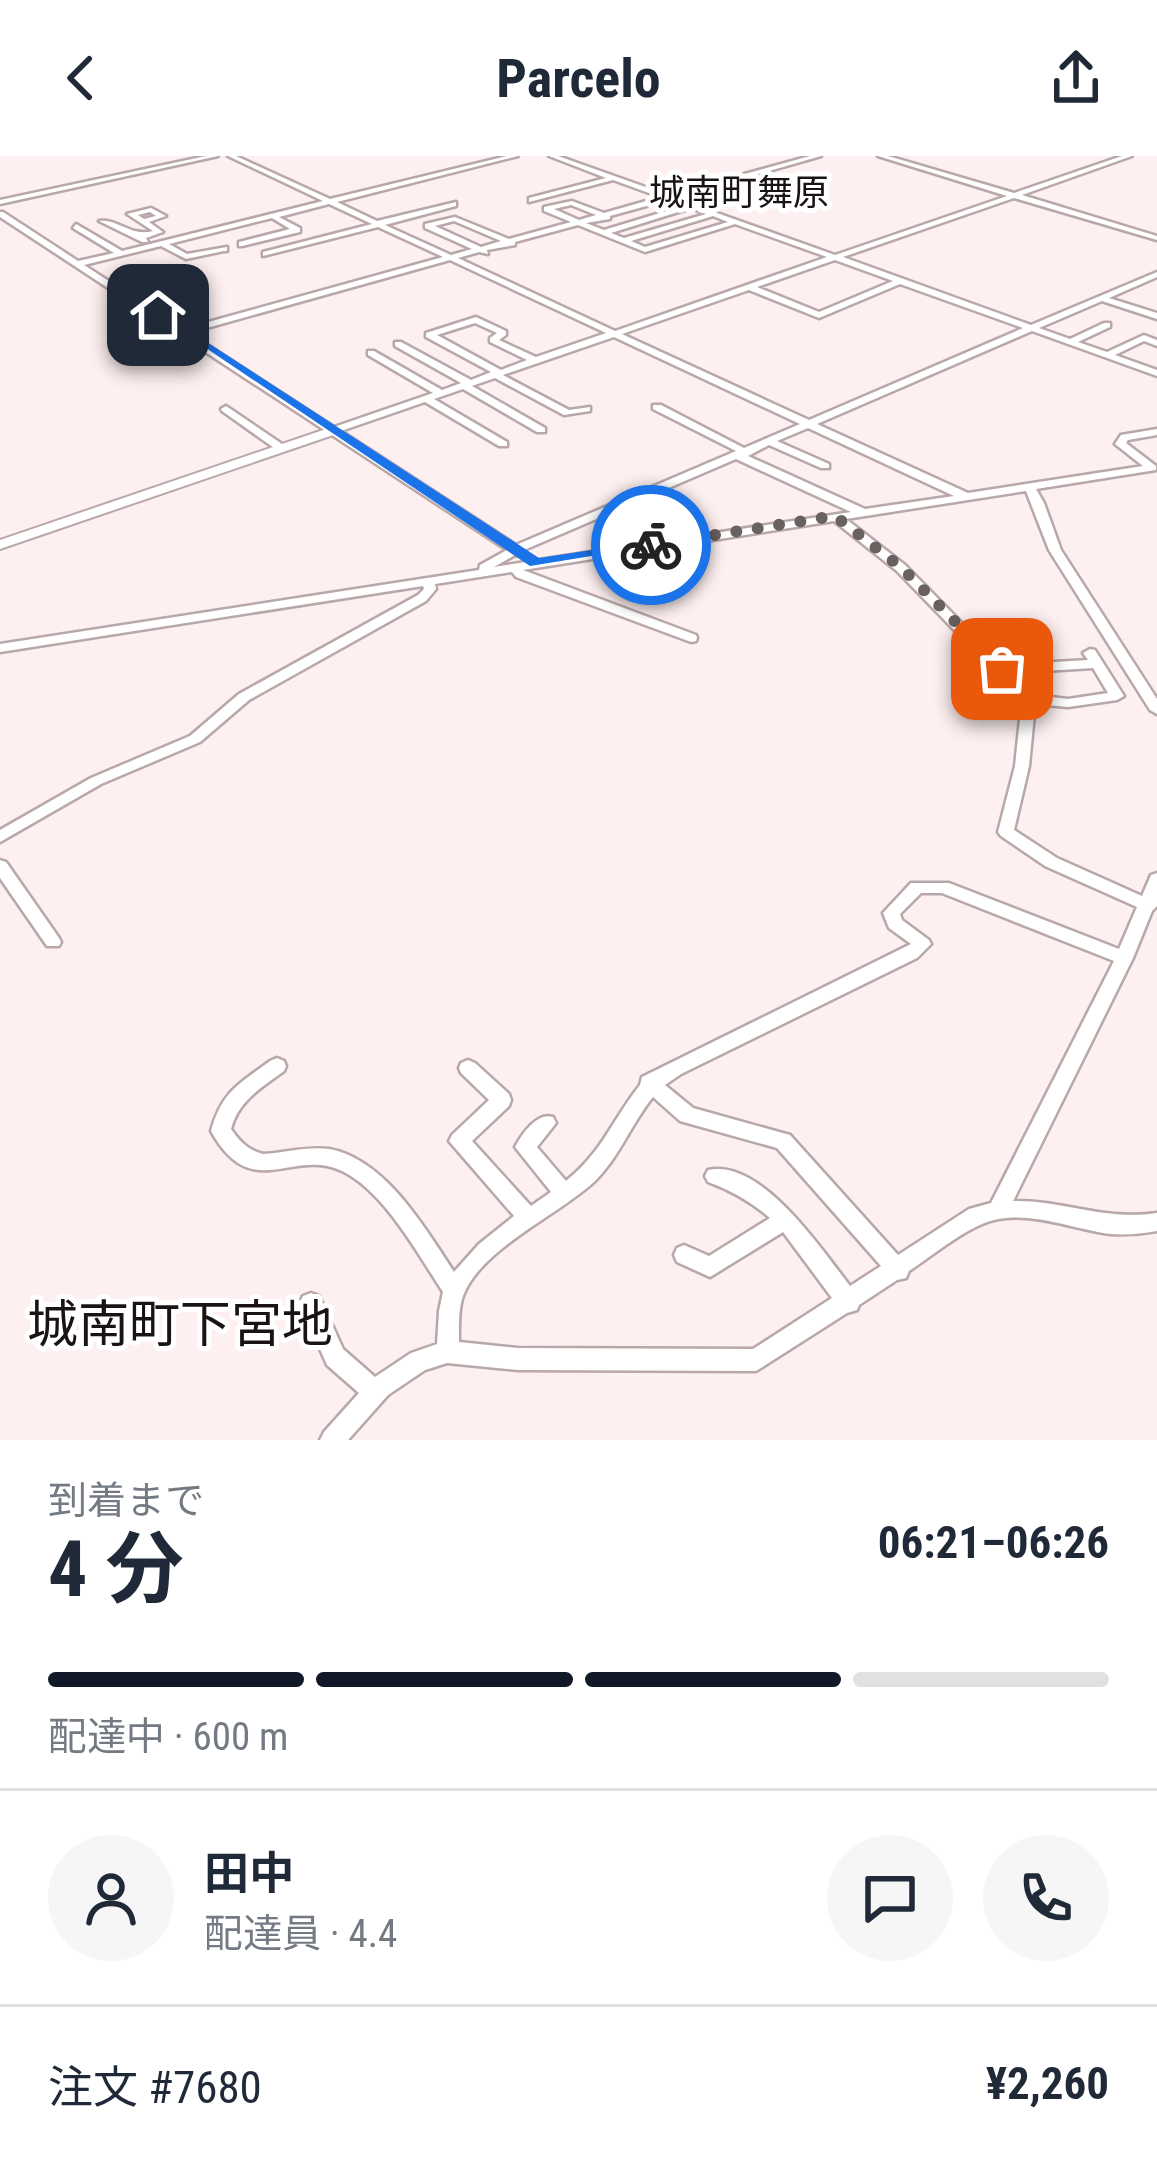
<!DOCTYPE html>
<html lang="ja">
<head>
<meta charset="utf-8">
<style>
  :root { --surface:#fff; --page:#f6f6f7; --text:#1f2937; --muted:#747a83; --line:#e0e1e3; --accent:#111827 }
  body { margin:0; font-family:"Roboto Condensed","Noto Sans JP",sans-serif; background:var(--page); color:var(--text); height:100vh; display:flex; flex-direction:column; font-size:45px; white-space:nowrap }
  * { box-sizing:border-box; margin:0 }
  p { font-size:39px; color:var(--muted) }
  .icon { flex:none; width:66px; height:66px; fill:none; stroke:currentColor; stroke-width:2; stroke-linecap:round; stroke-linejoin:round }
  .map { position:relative; height:1284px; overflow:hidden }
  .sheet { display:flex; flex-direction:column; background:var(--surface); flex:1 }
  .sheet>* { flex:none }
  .pin { position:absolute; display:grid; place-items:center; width:102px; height:102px; color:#fff; margin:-51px; border-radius:24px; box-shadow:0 6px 18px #0006 }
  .courier { position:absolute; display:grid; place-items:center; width:120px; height:120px; margin:-60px; border:9px solid #1a73e8; border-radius:50%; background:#fff; color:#222; box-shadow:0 3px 15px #0007 }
  .overview em { font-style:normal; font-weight:700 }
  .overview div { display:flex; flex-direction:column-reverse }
  .overview { display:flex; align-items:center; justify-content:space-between; height:204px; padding:0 48px }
  h1 { font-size:78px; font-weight:700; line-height:90px }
  .bar { display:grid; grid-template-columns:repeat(4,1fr); gap:18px 12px; align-content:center; height:144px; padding:0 48px }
  .bar i { height:15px; border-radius:9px; background:var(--line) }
  .bar .selected { background:var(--accent) }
  .bar p { grid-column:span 4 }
  .line { display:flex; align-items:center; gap:30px; padding:0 48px; border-top:3px solid var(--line) }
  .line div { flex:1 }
  .round { display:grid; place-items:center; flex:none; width:126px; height:126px; border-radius:63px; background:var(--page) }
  header { display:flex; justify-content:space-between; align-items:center; height:156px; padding:0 48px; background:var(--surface); font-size:54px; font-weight:700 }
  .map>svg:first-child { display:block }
</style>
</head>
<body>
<header><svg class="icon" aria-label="back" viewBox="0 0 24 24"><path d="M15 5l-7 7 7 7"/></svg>Parcelo<svg class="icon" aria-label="share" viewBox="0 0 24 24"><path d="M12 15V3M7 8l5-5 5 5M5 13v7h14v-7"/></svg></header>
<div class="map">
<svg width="1157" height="1284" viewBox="0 0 1157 1284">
  <rect width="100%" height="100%" fill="#fef0f0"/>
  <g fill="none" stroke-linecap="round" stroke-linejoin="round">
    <g stroke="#b9a8a9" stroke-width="5">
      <path id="minor" d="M206,0H218L0,48V44Z
        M228,0H236L330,43L507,0H518L337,46L377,65L456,46V50L385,69L451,99L472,93L425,72V68L455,61L509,83L571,66L544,55V51L572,45L604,57L660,41L613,24L529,46V42L606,22L549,0H558L668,39L810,0H821L675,42L835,99L1007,40L878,0H888L1014,37L1122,0H1132L1022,39L1157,80V84L1014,42L843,101L1031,169L1157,116V121L1109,142L1157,157V163L1102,145L1039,172L1070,183L1104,167H1110V171L1078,186L1107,196L1144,179L1157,184V190L1144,185L1115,199L1157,214V220L1032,175L817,268L968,337L1143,310L1115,288L1121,279L1157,273V279L1128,284L1126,287L1156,310V314L1036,333L1044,347L1061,394L1157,543V558L1150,554L1049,394L1026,335L846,363L905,409L1003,509L1088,504L1083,497L1090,493L1095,494L1124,540L1117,544L1068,551L1035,548L1029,610L1014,674L1057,702L1142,740L1151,719L1157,717V750L1152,755L1133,802L1013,1045C1064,1044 1104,1065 1157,1057V1075C1141,1078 1126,1079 1110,1078C1070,1073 1020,1050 980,1069C955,1080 932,1100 909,1115L906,1122L897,1124L859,1149L857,1154L847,1157L756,1215L518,1214L447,1207L425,1214L388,1239L348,1284H320L324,1276L359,1237L327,1209L300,1147L303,1140L311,1137L319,1140L343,1193L375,1221L411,1197L437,1188L439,1155L443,1136C418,1098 384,1035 342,1015C292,991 252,1049 211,975C222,935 239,928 270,905L277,902L284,905L286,910L284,915C261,932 238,945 231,973C240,986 248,994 263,998C285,997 307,990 329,993C385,1003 425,1072 454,1116L479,1088L514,1060L449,985L452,979L489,944L461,917L459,912L461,907L468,904L475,907L509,938L511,944L509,950L472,985L531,1050L551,1036L515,991C522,978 537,956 553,961L556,967L537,991L566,1025C604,994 612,964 640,929L642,921L911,788L889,772L883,757L911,727H949L1119,793L1137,751L1045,710L1001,680L998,676L1015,610L1022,544L897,415L834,365L523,414L696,479L697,482L696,485L691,486L516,421L512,416L435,428L436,433L426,445L249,544L200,586L101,628L0,686V674L91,622L190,580L239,538L418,439L424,433L423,430L0,496V488L479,414L480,409L507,394L0,61V56H3L78,105L114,97L73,72L76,68L122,95L323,45ZM668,44L683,50L604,74L586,67L610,63V60ZM329,48L372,68L263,96V100L378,71L443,101L183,173L84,109L161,90L186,103L224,95H227V91L187,98L169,88L272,62L290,73L239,86V90H242L300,76V72L279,61ZM571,49L596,59L579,64L554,53ZM691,52L706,58L624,82L611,77ZM713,60L728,66L645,91L631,85ZM454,65L501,85L481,91L435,70ZM735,68L827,101L615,175L458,102L479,96L488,98L487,94L515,89V86L578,69L645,96ZM450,104L606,177L536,201L499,184L506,179V175L476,161L426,177V181L491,216L471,224L401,186H395V190L461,227L442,234L374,195H368V199L433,237L334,271L189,177ZM835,104L893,125L819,156L757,131ZM900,128L1023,172L809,264L622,178L749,134L819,162ZM475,167L497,177L490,182V186L527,204L501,214L437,179ZM614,181L800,268L744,292L661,249H653V253L736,295L516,389L341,275L425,246L499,290H507V286L434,243L463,233L537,276H545V272L472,230L495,222L564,259L590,255V251L569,254L503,219ZM808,272L954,340L865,353L748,300L769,289L821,312H829V308L777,285ZM736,303L851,356L494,411L515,399L524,400V394ZM1093,512L1108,537L1068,543L1033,539L1011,517ZM921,737H942L1114,805L991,1047L969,1053L898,1099L790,979L693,952L665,929L681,918L917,802L931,788L929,784L902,764L900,758ZM653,941L680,965L777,992L881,1110L850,1130C822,1094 761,1002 708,1014L705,1020L708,1026C732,1035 750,1045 770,1062L709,1100L684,1089L677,1092L674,1099L677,1106L710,1121L783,1076L832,1142L753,1193L518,1192L459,1186C459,1172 458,1154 463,1140C480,1093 559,1059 595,1025C620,1000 631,968 653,941Z
        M151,52L166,60L149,66L163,76L146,82L148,86H142L99,65C118,62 130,81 153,75L127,58ZM150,56L156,60L144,63L138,59Z
        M226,250L285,290V294H277L222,255L221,253Z
        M0,704L6,706L59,782L61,786L59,790H47L0,722Z"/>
    </g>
    <g stroke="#b9a8a9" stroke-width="4">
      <path id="tertiary" d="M332,271L338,275L336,278L0,393V384Z"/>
    </g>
    <use href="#minor" fill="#fff" fill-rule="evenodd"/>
    <use href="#tertiary" fill="#fff" fill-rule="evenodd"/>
  </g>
  <path fill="#1a73e8" d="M154,157H162L539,402L651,385L659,389L530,410Z"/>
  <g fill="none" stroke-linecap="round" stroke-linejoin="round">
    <path stroke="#696060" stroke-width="12" stroke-dasharray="0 21.6" d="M651,389L835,360L902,412L1002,513"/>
  </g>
  <g text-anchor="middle" stroke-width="10" stroke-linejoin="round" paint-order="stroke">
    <g font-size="36" fill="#191313" stroke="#fff">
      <text x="739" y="49">城南町舞原</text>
    </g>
    <g font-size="51" fill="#191313" stroke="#fff">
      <text x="180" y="1186">城南町下宮地</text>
    </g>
  </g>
</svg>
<div class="pin" style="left:1002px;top:513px;background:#ea580c"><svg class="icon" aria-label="bag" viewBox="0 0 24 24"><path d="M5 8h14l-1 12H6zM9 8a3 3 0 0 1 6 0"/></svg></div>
<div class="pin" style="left:158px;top:159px;background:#1f2937"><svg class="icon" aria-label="home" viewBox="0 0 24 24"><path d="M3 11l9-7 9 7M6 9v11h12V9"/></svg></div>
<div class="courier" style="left:651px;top:389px"><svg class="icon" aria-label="bike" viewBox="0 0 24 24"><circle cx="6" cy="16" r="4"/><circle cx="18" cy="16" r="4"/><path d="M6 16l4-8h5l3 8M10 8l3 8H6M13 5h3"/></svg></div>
</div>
<section class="sheet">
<div class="overview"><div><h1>4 分</h1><p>到着まで</p></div><em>06:21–06:26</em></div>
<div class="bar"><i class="selected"></i><i class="selected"></i><i class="selected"></i><i></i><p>配達中 · 600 m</p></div>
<div class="line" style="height:216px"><a class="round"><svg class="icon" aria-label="person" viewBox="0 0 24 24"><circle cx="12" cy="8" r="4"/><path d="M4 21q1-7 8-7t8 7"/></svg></a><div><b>田中</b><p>配達員 · 4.4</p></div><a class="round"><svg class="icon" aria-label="chat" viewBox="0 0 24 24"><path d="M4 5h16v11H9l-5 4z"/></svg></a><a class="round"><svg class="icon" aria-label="phone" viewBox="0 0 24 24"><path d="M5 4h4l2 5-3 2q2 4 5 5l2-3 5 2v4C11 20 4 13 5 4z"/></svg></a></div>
<div class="line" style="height:156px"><div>注文 #7680</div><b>¥2,260</b></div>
</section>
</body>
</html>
